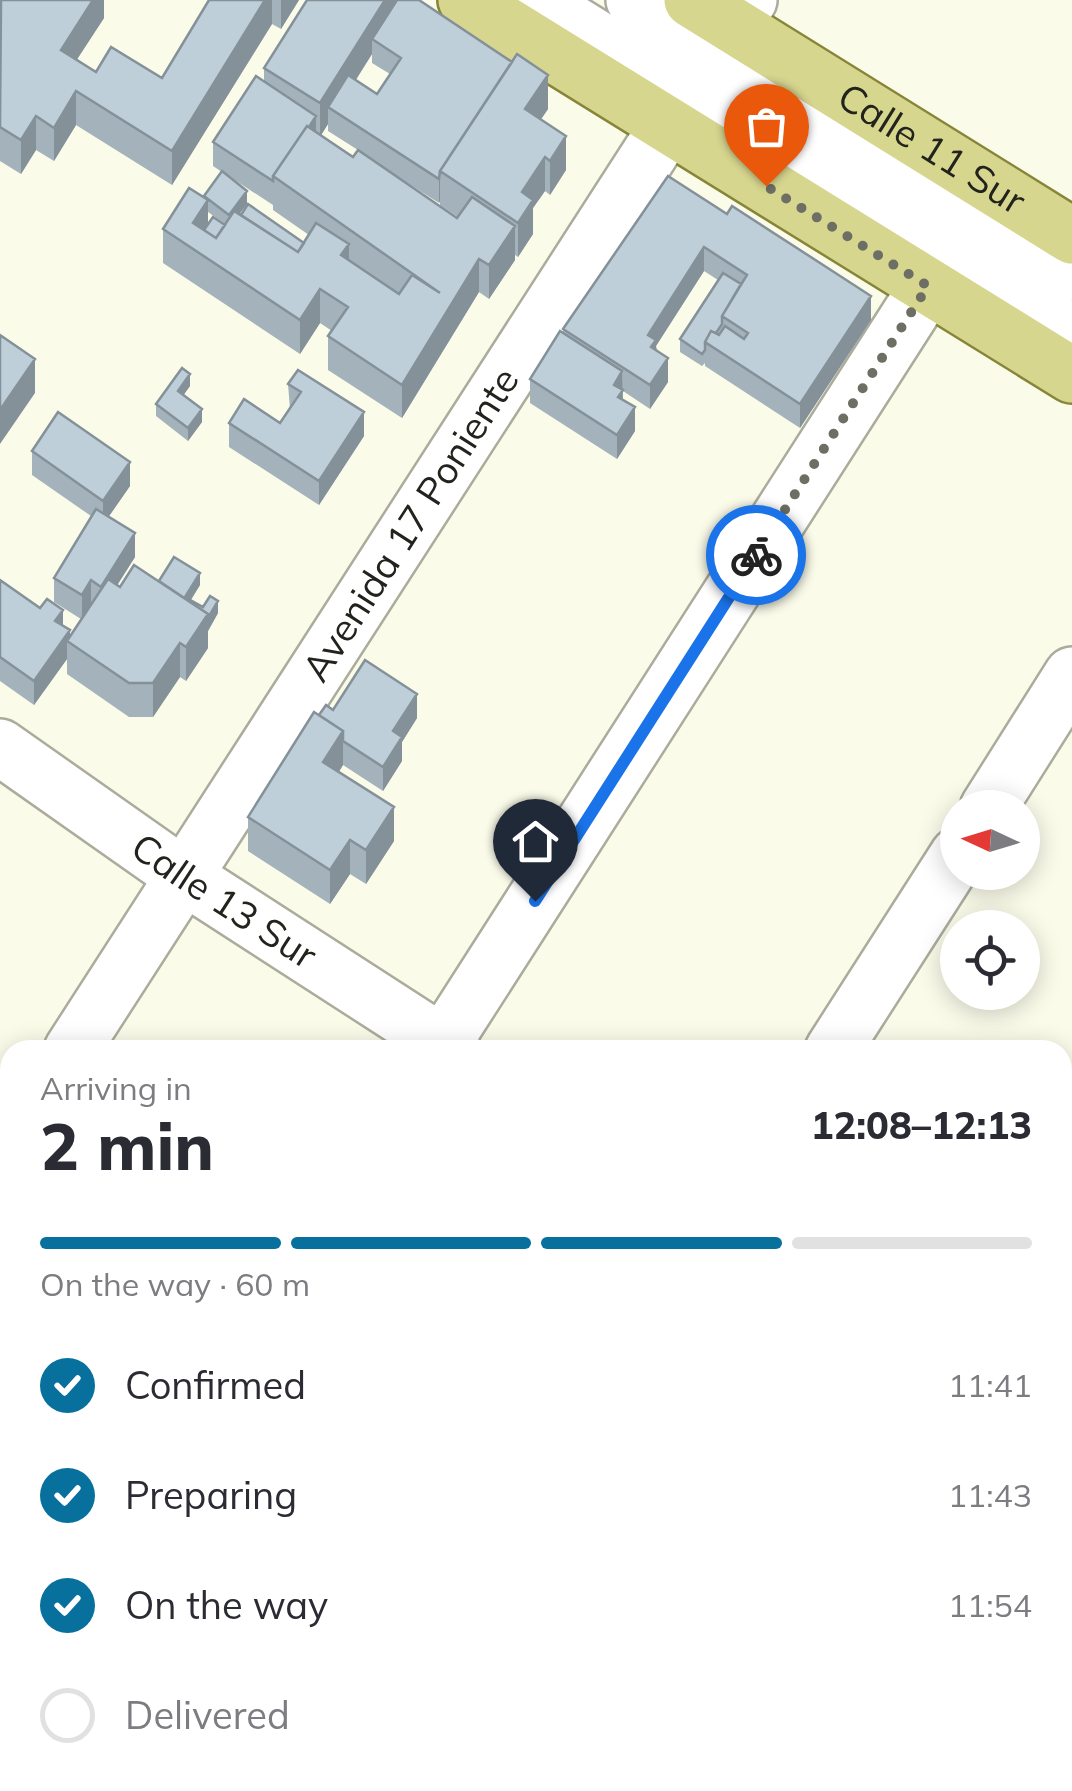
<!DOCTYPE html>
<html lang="en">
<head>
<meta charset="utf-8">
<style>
  :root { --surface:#fff; --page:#f7f7f7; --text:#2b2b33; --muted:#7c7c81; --line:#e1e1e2; --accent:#08709d }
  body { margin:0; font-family:Mulish,sans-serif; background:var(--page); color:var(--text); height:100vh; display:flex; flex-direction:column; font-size:38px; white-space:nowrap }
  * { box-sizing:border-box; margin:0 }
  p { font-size:32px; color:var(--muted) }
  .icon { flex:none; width:55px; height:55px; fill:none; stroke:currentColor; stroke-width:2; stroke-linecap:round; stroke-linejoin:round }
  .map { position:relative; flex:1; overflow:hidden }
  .side { position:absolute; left:0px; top:1040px; width:1072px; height:752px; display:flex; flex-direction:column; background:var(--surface); border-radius:30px 30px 0 0; box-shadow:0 5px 25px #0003 }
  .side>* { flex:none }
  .needle { width:65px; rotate:274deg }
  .controls { position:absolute; left:940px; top:790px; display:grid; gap:20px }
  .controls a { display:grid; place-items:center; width:100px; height:100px; border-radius:50%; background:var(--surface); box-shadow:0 5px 25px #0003; font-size:50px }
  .pin { position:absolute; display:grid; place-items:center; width:85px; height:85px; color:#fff; margin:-102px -42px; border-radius:50% 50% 50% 0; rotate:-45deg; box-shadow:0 0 10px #0007 }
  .pin .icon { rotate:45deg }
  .courier { position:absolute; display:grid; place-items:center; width:100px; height:100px; margin:-50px; border:8px solid #1a73e8; border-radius:50%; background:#fff; color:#222; box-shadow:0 2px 12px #0007 }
  .summary em { font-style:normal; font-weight:800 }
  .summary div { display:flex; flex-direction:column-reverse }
  .summary { display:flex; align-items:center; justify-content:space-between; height:170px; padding:0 40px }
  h1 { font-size:65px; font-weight:800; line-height:75px }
  .bar { display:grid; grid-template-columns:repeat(4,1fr); gap:15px 10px; align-content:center; height:120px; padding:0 40px }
  .bar i { height:12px; border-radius:8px; background:var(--line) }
  .bar .on { background:var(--accent) }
  .bar p { grid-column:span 4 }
  ol { padding:0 40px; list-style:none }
  li { display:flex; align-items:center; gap:30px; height:110px }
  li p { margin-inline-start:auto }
  li .icon { padding:10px; border-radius:50%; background:var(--accent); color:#fff; stroke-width:4 }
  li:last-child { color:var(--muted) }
  li i { width:55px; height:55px; border:5px solid var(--line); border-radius:50% }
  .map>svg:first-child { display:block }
</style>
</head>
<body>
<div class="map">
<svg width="1072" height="1791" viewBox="0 0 1072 1791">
  <rect width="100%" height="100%" fill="#fafbe9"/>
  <path fill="#e5e49d" d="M0,1557L10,1563V1782L313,1783L307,1791H0Z"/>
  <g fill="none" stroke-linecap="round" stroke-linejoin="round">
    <g stroke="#abac9b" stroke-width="60">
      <g id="minor">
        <path d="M535,0L1072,332"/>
        <path d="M634,0L1072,272"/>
        <path id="s1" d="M0,747L182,875L453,1050"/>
        <path d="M988,808L1072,675"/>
        <path d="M443,1043L928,286"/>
        <path id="s2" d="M72,1050L749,0"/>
        <path d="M833,1050L958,855"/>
        <path d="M1062,1149L1072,1154"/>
        <path d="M0,1164L10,1148"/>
        <path d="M1062,1444L1072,1450"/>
        <path d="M360,1791L366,1782"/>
      </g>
    </g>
    <g stroke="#878537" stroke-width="60">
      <g id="major">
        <path d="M466,0L1072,375"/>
        <path id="s3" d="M692,0L1072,236"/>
      </g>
    </g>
    <use href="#minor" stroke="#fff" stroke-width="55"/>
    <use href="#major" stroke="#d7d68f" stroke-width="55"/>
  </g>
  <path fill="#a3b2bb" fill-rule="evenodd" d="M0,0H104V18L77,59L96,72L162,78L209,0H299L281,29L272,24L172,185L76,125L54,161L36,150L21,174L0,161Z
    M307,0L548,109L541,119L566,170L550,195L545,191L533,208V234L518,257L515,255V260L489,299L479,292L402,418L328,370V336L332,331L320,323L300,354L163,263V229L204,197L222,172L213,166V142L264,81V68ZM372,54V63L390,74L377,94L356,80ZM328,124V131L358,150L353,157L321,135ZM370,159L439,203L440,201V205L458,217L457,218ZM224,173L273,205V210L309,235L304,243L239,214L247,204ZM208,212L225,224V225H208Z
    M668,176L871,320L800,428L705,366V363L702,366L680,352V339L718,280L704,271L656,346L668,382L650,409L623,391V400L635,431L617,459L530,403V379Z
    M298,370L364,436L319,505L229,447V423H280L290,409L288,384Z
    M190,386L183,395L202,422L188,441L156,416V404Z
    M32,451L130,486L108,517L135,557L117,585L120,587L159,581L200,585L191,600L203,607L218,613L208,631V648L186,681L180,677L153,717H129L67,674V659L34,705L0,681V580L63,626L70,636L81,619L54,602V578L91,516L32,475Z
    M333,710L417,718L402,742V761L383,791L343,765L339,772L394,841L366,884L350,874L330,904L248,851V817L319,715Z"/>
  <path fill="#859199" d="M93,0H104V18L61,84V50Z
    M265,0H272V24L172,185V151Z
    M281,0H299L281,29Z
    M385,0H398L372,39V54L335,112L328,107V124L320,137V103Z
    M548,75V109L525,143V109Z
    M76,91V125L54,161V128Z
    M36,116V150L21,174V140Z
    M316,116V140L276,178Z
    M566,136V170L550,195V161Z
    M545,157V191L533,208V234L518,257V223L522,192Z
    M440,177V201L439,203V179Z
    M247,191V204L229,228V215Z
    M208,200V234L193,223Z
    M515,226V260L489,299V265Z
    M349,244V278L341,255Z
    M704,247V271L656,346V364L648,335Z
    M479,259V292L402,418V385Z
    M320,289V323L300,354V320Z
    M871,296V320L800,428V404Z
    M668,358V382L650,409V385Z
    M35,359V393L0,444V410Z
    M622,371L623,414L614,385Z
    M190,374V386L178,403V391Z
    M635,407V431L617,459V435Z
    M202,409V422L188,441V428Z
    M364,412V436L319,505V481Z
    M130,462V486L103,525V501Z
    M135,533V557L101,611V587Z
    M200,573V585L185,609V597Z
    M91,580V604L82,619V595Z
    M218,601V613L208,631V648L186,681V647Z
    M63,610V634L55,621Z
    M70,630V643L67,641V659L34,705V681Z
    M180,643V677L153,717V683Z
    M417,694V718L402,742V761L383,791V767L393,731Z
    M343,731V765L323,796V762Z
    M394,807V841L366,884V850Z
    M350,840V874L330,904V870Z"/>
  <path fill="#becfda" stroke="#859199" stroke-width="2.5" d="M1,0H93L61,50L96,72L111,47L162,78L209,0H265L172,151L76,91L54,128L36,116L21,140L0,127Z
    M307,0H385L320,103L264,68Z
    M397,0H419L512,62L440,171L439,179L328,107L348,75L377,94L401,58L372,39Z
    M517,54L548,75L525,109L566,136L550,161L545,157L522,192L533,200L518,223L440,171Z
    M256,76L316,116L309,127L307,126L273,176V181L213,142Z
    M307,126L353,157L358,150L457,218L472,197L515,226L489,265L479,259L402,385L328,336L348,307L320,289L300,320L163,229L189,188L208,200L193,223L216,238L234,211L298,252L316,223L349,244L341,255L399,294L412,275L440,293L273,176Z
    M222,171L247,191L229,215L204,196Z
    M668,176L727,214L732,206L871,296L800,404L705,342L711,331L719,335L725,326L744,339L748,333L722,316L747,275L704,247L648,335L656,340L651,347L668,358L650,385L563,329Z
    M248,204L304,243L298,252L241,215Z
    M213,217L225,225L216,238L204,230Z
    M723,273L741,284L722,316V324L716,333L711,331L705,342V350L702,354L680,339Z
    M560,331L622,371L614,385L623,390L618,397L635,407L617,435L530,379Z
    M0,335L35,359L0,410Z
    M182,368L190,374L178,391L202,409L188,428L156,404Z
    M298,370L364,412L319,481L229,423L244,399L280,423L301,392L288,384Z
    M58,412L130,462L103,501L32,451Z
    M96,509L135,533L101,587L91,580L82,595L54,578Z
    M174,557L200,573L185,597L203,607L210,596L218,601L208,618V614L159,581Z
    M134,565L208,614L186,647L180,643L153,683H129L67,641L108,579L120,587Z
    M0,580L40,608L47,599L63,610L55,621L70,630L34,681L0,657Z
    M365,660L417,694L393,731L402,737L383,767L343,741V731L319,715L326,705L333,710Z
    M314,712L343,731L323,762L394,807L366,850L350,840L330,870L248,817Z"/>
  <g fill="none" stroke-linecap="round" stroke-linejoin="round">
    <path stroke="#6e6f64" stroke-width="10" stroke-dasharray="0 18" d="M756,555L928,286L766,186"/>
    <path stroke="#1a73e8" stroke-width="12" d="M535,901L756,555"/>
  </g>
  <g text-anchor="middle" stroke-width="10" stroke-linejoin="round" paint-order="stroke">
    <g font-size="38" fill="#23231d" stroke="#fafbe9">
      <text dy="13" stroke="none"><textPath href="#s3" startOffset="282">Calle 11 Sur</textPath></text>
      <text dy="13" stroke="none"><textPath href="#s2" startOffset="625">Avenida 17 Poniente</textPath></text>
      <text dy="13" stroke="none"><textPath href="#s1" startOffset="272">Calle 13 Sur</textPath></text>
    </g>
  </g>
</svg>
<div class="controls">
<a><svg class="needle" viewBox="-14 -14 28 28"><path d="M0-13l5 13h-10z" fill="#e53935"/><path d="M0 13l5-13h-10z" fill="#7c7c81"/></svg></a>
<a><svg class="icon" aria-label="locate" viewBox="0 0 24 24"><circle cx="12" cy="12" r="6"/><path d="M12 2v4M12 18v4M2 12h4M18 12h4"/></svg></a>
</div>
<div class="pin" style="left:766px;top:186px;background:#ea580c"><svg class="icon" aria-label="bag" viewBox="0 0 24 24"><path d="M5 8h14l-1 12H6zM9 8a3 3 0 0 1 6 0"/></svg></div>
<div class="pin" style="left:535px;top:901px;background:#1f2937"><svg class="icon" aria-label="home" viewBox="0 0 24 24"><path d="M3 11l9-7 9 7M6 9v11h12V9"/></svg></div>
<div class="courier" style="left:756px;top:555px"><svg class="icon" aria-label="bike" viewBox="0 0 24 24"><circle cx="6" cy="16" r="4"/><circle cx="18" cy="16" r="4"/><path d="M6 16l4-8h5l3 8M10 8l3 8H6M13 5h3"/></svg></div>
<section class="side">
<div class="summary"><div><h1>2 min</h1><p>Arriving in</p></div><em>12:08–12:13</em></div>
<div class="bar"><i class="on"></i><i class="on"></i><i class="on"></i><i></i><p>On the way · 60 m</p></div>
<ol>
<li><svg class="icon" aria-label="check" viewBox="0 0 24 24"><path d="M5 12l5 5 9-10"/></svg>Confirmed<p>11:41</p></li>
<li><svg class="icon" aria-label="check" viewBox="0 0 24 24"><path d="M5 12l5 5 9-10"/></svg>Preparing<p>11:43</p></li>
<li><svg class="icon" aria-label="check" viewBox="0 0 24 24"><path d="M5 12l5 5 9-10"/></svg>On the way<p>11:54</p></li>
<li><i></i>Delivered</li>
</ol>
</section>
</div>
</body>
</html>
